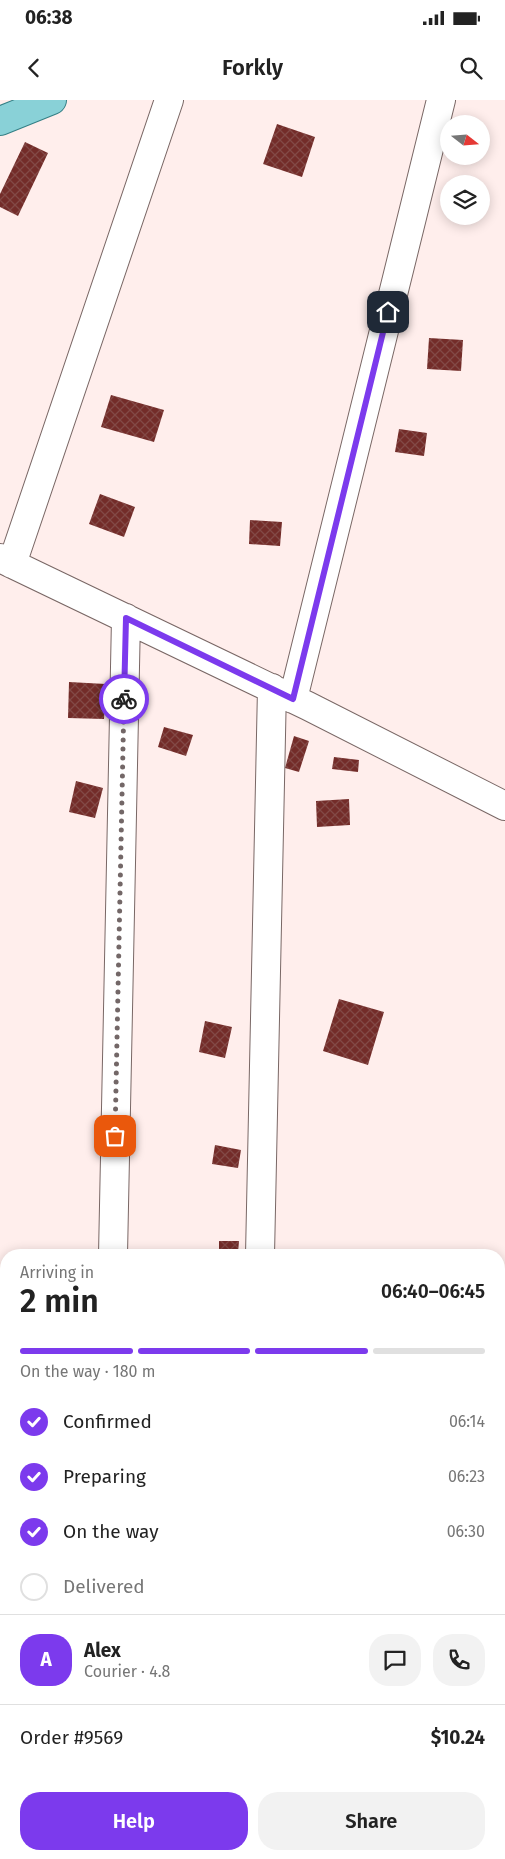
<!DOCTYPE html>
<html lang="en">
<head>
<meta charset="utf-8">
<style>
  :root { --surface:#fff; --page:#f2f2f2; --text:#222; --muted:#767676; --line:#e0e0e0; --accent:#7c3aed }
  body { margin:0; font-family:"Fira Sans",sans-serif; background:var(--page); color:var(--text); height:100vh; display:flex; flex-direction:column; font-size:19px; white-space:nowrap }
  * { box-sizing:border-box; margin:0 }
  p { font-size:16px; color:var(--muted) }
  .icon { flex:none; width:28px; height:28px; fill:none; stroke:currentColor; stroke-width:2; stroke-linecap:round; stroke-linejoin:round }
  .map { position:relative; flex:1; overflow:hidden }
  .sheet { position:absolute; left:0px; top:1149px; width:505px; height:611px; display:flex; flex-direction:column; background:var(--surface); border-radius:20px 20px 0 0; box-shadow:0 2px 12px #0003 }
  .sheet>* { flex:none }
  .needle { width:32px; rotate:107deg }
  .controls { position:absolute; left:440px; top:15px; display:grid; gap:10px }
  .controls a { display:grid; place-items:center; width:50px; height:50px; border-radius:50%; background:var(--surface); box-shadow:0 2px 12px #0003; font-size:25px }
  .pin { position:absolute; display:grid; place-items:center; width:42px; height:42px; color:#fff; margin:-21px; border-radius:10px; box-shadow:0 2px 8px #0006 }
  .courier { position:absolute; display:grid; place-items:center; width:50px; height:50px; margin:-25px; border:4px solid #7c3aed; border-radius:50%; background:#fff; color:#222; box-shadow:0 1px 6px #0007 }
  .head em { font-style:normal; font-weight:600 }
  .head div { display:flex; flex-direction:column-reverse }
  .head { display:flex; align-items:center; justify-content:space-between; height:85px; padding:0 20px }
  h1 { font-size:32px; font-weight:600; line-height:38px }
  .bar { display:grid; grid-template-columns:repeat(4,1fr); gap:8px 5px; align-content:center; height:60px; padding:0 20px }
  .bar i { height:6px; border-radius:4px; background:var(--line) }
  .bar .selected { background:var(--accent) }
  .bar p { grid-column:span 4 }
  .line { display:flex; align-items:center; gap:12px; padding:0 20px; border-top:1px solid var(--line) }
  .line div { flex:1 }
  .round { display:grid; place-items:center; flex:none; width:52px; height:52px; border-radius:20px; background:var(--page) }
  ol { padding:0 20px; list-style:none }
  li { display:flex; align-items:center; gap:15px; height:55px }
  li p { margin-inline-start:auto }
  li .icon { padding:5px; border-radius:50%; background:var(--accent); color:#fff; stroke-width:4 }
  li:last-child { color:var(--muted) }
  li i { width:28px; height:28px; border:2px solid var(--line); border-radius:50% }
  .primary-button { display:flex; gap:10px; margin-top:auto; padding:10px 20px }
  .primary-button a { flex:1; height:58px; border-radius:20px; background:var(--accent); color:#fff; font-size:20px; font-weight:600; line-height:58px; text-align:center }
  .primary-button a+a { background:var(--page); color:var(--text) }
  .status { display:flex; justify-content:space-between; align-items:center; height:35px; padding:0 25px; background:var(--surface); direction:ltr }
  .status svg { height:14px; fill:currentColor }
  header { display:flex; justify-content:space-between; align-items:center; height:65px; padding:0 20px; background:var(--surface); font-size:22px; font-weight:600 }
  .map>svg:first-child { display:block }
</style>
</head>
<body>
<div class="status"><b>06:38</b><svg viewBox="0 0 49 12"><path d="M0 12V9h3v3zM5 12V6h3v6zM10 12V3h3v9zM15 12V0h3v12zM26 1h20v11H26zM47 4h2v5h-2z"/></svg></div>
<header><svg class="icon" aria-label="back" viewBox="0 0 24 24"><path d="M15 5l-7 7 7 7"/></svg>Forkly<svg class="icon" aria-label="search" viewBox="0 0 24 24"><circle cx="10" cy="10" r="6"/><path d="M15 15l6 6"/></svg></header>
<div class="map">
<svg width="505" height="1759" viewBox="0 0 505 1759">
  <defs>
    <pattern id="building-cross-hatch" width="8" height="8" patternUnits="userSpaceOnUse" patternTransform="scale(1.25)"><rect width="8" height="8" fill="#732c29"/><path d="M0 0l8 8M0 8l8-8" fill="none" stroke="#824946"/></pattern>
  </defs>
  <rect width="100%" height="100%" fill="#ffeeec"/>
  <path fill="url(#building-cross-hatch)" d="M277,24L315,37L302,77L263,64Z
    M25,42L48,53L18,116L0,107V94Z
    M429,238L463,240L461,271L427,269Z
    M111,295L164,310L154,342L101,327Z
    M399,329L427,333L424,356L395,352Z
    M100,394L135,407L124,437L89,424Z
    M250,420L282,422L280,446L249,444Z
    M69,582L106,584L104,619L68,618Z
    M164,627L193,635L186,656L158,647Z
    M294,636L309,641L299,672L285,668Z
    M334,657L359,660L358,672L332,669Z
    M76,681L103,688L95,718L69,712Z
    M349,699L350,725L317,727L316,701Z
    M339,899L384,912L368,965L323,951Z
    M205,921L232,927L225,958L199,952Z
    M215,1045L241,1050L238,1068L212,1064Z
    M219,1141H239L238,1153L219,1152Z
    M0,1395L6,1397V1430L4,1437L0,1436Z
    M434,1755L449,1758V1759H433Z"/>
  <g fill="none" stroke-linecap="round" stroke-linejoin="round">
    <g stroke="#796765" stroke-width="30">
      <path id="minor" d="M0,458L308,606L505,706
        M12,464L169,0
        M293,599L441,0
        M113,1155L126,518
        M260,1155L272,588
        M89,1759V1754
        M247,1759V1754
        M492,1759V1754"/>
    </g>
    <g stroke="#347f85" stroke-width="30">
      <path id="major" d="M0,21L52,0"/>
    </g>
    <use href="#minor" stroke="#fff" stroke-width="28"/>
    <use href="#major" stroke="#89d1d7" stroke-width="28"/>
  </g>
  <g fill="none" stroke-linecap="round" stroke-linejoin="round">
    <path stroke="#736767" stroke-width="5" stroke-dasharray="0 9" d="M115,1036L124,599"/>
    <path stroke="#7c3aed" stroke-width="6" d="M124,599L126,518L293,599L388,212"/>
  </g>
</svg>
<div class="controls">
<a><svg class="needle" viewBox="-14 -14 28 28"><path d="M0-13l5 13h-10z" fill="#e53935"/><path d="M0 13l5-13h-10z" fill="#767676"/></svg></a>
<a><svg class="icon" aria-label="layers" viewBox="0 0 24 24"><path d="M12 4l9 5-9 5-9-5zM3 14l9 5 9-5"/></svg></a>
</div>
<div class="pin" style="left:115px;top:1036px;background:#ea580c"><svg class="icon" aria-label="bag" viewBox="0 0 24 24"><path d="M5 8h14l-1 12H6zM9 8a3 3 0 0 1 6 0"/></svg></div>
<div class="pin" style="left:388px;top:212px;background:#1f2937"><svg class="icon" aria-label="home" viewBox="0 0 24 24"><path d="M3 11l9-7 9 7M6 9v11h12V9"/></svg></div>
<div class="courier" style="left:124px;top:599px"><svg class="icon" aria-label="bike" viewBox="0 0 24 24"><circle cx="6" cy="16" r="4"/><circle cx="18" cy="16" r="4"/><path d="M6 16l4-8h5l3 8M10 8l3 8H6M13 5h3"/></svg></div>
<section class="sheet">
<div class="head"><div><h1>2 min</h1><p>Arriving in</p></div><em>06:40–06:45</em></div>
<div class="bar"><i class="selected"></i><i class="selected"></i><i class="selected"></i><i></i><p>On the way · 180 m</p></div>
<ol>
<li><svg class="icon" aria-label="check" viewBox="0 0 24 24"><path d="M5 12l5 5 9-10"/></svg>Confirmed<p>06:14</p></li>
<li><svg class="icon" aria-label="check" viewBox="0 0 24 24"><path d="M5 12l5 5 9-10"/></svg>Preparing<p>06:23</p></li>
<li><svg class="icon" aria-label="check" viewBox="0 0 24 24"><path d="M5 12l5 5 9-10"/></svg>On the way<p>06:30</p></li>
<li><i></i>Delivered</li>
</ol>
<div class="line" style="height:90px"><b class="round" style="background:var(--accent);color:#fff">A</b><div><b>Alex</b><p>Courier · 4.8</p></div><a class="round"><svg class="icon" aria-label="chat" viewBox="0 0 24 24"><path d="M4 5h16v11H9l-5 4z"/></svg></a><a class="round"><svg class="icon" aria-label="phone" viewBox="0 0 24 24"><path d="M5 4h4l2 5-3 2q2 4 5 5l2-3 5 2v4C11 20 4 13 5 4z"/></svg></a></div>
<div class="line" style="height:65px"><div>Order #9569</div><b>$10.24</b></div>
<div class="primary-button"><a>Help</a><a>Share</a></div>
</section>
</div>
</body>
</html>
